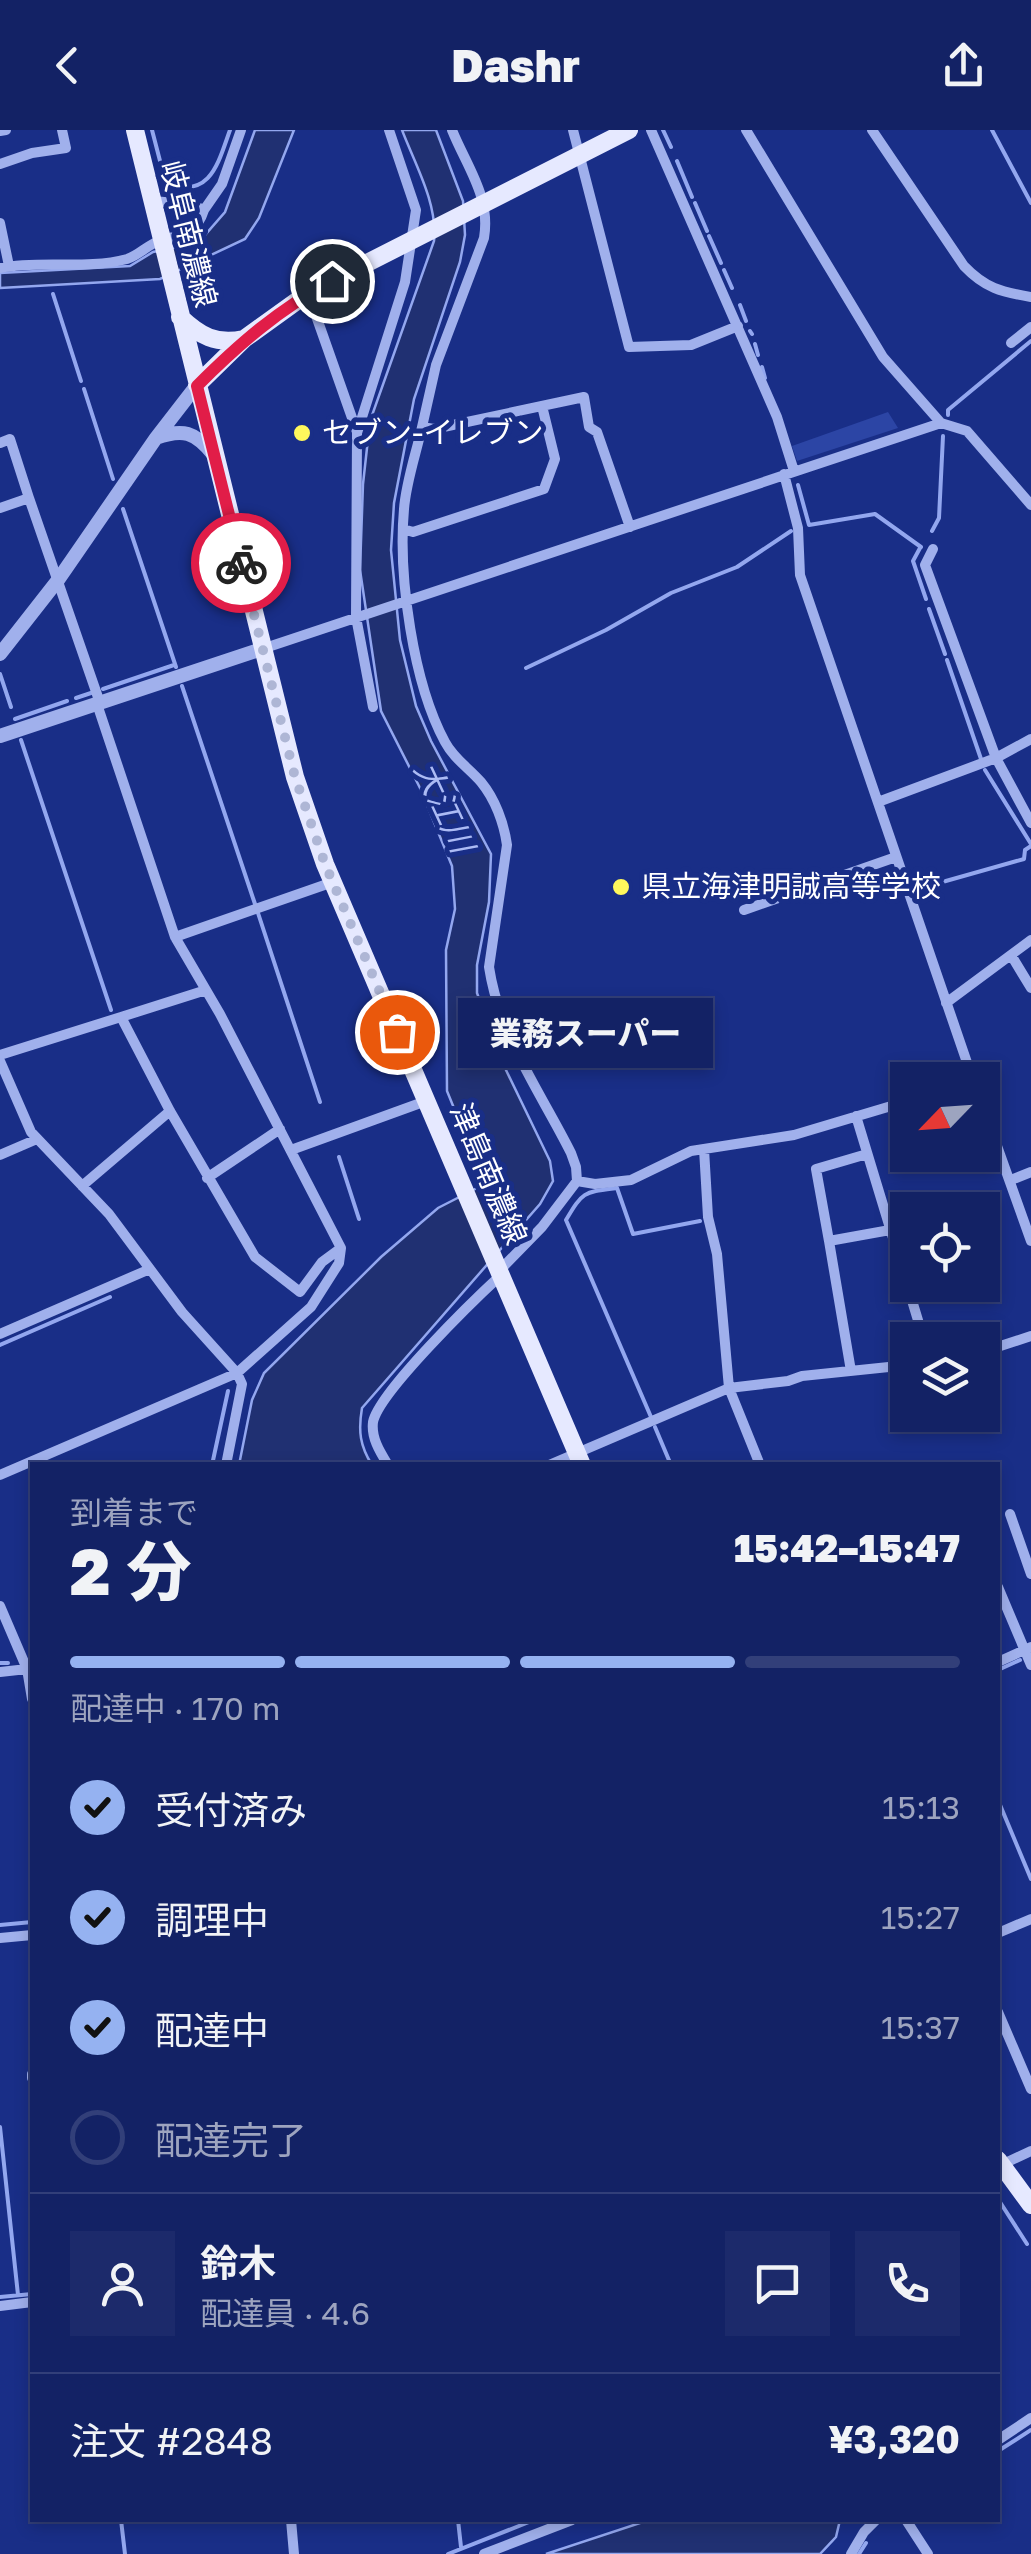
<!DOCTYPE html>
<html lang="ja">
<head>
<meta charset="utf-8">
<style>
  :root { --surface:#132265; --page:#1c2a6b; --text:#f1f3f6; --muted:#9da4bf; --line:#323f79; --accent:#95b2f1 }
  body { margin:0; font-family:"Golos Text","Noto Sans JP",sans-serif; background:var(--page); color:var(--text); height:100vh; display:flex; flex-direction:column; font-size:38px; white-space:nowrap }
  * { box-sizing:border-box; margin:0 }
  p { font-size:32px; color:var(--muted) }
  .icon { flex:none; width:55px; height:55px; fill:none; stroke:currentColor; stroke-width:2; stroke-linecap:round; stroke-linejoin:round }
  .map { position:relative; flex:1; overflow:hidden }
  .sheet { position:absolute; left:30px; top:1332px; width:970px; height:1060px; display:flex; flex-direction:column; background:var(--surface); border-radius:0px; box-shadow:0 5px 15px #0003,0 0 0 2px var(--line) }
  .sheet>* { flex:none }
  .needle { width:65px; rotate:245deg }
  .controls { position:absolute; left:890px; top:932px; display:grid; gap:20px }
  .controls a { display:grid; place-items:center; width:110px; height:110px; border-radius:0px; background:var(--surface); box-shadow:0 5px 15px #0003,0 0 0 2px var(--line); font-size:50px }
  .pin { position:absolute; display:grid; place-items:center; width:85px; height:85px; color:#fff; margin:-42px; border:5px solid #fff; border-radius:50%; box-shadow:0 2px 10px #0007 }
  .courier { position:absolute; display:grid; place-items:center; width:100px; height:100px; margin:-50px; border:8px solid #e11d48; border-radius:50%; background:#fff; color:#222; box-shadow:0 2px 12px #0007 }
  .bubble { position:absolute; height:70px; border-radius:0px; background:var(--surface); box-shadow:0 5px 15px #0003,0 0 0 2px var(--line); font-size:32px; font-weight:800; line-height:70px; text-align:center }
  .head em { font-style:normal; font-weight:800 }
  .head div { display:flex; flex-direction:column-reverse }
  .head { display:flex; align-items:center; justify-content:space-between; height:170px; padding:0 40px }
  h1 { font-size:65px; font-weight:800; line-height:75px }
  .bar { display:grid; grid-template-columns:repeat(4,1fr); gap:15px 10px; align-content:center; height:120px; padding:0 40px }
  .bar i { height:12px; border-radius:8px; background:var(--line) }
  .bar .current { background:var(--accent) }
  .bar p { grid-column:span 4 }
  .line { display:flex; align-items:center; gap:25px; padding:0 40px; border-top:2px solid var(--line) }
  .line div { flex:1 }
  .round { display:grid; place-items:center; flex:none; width:105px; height:105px; border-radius:0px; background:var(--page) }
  ol { padding:0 40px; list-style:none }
  li { display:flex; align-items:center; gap:30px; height:110px }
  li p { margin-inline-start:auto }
  li .icon { padding:10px; border-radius:50%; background:var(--accent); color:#111; stroke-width:4 }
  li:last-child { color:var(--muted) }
  li i { width:55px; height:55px; border:5px solid var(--line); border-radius:50% }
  header { display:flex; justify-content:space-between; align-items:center; height:130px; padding:0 40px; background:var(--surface); font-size:45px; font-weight:800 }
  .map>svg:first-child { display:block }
</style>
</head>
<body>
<header><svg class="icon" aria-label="back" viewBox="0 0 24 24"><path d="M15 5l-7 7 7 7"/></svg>Dashr<svg class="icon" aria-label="share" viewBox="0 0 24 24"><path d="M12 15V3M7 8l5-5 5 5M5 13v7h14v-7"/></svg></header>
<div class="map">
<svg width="1031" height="2424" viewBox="0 0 1031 2424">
  <rect width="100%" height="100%" fill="#192e87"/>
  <path fill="#2c45a5" d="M888,282L898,298L797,331L792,316Z"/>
  <path fill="#203072" stroke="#93a7ef" stroke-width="2.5" d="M255,0H294L259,88L245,109L160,149L0,158V143L130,136L153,122L198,113L225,82Z
    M402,0H436L463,71L465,105L460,132L414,269L394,373L391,420L400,510L416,576L431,611L491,724L489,772L477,835V863L505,938L550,1031L553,1051L540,1074L362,1278C358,1301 360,1316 372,1335H239L252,1270L264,1243L381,1127L438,1078L479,1057L482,1047L447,961L446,820L455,779L452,736L420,658L381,581L360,440L363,354L370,291L434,111C438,74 415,34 402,0Z
    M649,2390H840L836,2407L820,2424H546Z"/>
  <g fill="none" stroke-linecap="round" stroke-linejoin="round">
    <path stroke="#93a7ef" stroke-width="4" d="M152,0L166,54C211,69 218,33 230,0
      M663,0L671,17
      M992,0L1031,73
      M677,31L692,67
      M695,73L707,101
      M709,106L721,133
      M724,140L732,158
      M53,164L81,251
      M740,175L746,191
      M750,201L752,204
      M755,214L758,225
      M762,237L765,248
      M84,259L113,349
      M948,285V280L1031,211
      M798,355L809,395L875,384L921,417
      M123,379L176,537
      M932,401L939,388L943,306
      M920,418L913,431L926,469
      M929,479L945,524
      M947,530L981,629
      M526,538L606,500L671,463L737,437L791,401
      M0,544L11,577
      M182,556L255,774
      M103,559L174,535
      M76,568L91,563
      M15,589L67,571
      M21,610L111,880
      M985,640L1031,714
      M914,760L1024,729L1025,720L1031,716
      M258,783L320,972
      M339,1027L359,1089
      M0,1215L110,1167
      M651,1287L566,1090C583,1061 584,1062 617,1058L633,1104L700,1091
      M655,1297L671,1335
      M212,1335L228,1261
      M0,1533H8
      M998,1540L1020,1530
      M998,1670L1031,1749
      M0,1795L32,1792
      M0,1997L18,2165
      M998,2069L1027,2114
      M0,2167L32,2164
      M998,2321L1031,2300
      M121,2390L125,2424
      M458,2390L461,2417
      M448,2424L534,2390
      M859,2424L866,2413"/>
    <path stroke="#a0b0ec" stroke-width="10" d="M573,0L629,217L691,215L738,196
      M651,0L777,287L794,341
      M746,0L883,227L941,293
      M872,0L964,136C985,158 1001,162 1031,167
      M0,1L6,0
      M0,34L32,23L66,18L62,0
      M152,71L189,74L204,80L222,54L241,0
      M0,93L9,136
      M0,138C41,130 86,140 127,129C140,125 149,113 162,110C182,105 197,103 204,80
      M308,163L357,302
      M1011,213L1031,197
      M422,297L436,235L484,108C491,67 467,37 452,0
      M0,313L10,309L29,368L0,378
      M784,344L798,398L800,445L973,950
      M29,368L100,573
      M403,399L413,402L544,359L555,329L542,276
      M933,419L925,435L996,628L1031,693
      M262,519L941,293L967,301L1031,375
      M373,577L356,487L357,303L405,152L416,80L389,0
      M878,672L996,628L1031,609
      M744,780L896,727
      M175,807L333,752
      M1011,825L1031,858
      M203,861L121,887L170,981L255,1127L300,1162L322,1132L341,1118
      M946,873L1031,810
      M0,925L121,887
      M0,931L31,1002L109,1084L182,1182L237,1243L242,1254L226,1335
      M982,974L1031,1111
      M856,986L924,1210
      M704,1019L708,1087L717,1124L729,1258L760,1335
      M291,1020L426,971
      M0,1025L37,1009
      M207,1048L280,999
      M1011,1050L1031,1042
      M577,1051L576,1037L571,1023C540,961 500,908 489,837L507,715C504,693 495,669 481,652C469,638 454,629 445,612C413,553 398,446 404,379C406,352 416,324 422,297L434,299L584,267L589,297L597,302L630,397
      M82,1056L170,981
      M829,1111L816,1039L867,1024
      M500,1140L542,1097L577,1051L595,1054L631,1050L691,1021L794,1005L908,971
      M0,1204L150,1139
      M982,1222L1031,1206
      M851,1241L829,1111L890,1100
      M388,1335C380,1322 371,1308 373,1292C379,1262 475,1169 501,1145
      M549,1335L729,1258L788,1251L802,1246L908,1235
      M0,1345L237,1243L311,1177L339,1133L341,1118L220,884L175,807L97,574
      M1010,1384L1031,1444
      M998,1457L1031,1535
      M0,1476L27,1539L32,1569
      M998,1532L1031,1517
      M0,1542L27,1539
      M998,1803L1031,1789
      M0,1808L32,1805
      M998,1882L1031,1959
      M32,1944V1948
      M1001,2035L1031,2021
      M0,2176L32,2172
      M998,2310L1031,2288
      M291,2390L294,2424
      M906,2390L928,2424
      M484,2424L572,2390
      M851,2424L864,2402L876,2390"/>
    <path stroke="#a0b0ec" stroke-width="14" d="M156,308C183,298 195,302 213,324
      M0,524L58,450L156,308L197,255
      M0,606L262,519"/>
    <path stroke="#e6e9ff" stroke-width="18" d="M135,0L295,647L325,734L582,1335
      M180,187C200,206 216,215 244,209
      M197,255L244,209L308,163L629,0
      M998,2030L1031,2075"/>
  </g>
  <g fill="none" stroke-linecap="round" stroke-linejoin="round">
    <path stroke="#aeb6d5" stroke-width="10" stroke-dasharray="0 18" d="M241,433L295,647L325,734L397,902"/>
    <path stroke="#e11d48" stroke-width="12" d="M241,433L197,256C239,214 279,179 332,151"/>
  </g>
  <g fill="#fff85c" stroke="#192e87" stroke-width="4">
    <circle cx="302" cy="303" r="10"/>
    <circle cx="621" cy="757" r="10"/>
  </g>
  <g text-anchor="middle" stroke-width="10" stroke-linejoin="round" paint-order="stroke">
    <g font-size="30" fill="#fff" stroke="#192e87">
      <text transform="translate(188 104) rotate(76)" y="10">岐阜南濃線</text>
      <text transform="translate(488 1044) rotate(67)" y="10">津島南濃線</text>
    </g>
    <g font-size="30" fill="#fff" stroke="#192e87" text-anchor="start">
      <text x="322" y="313">セブン-イレブン</text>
      <text x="641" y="767">県立海津明誠高等学校</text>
    </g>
    <g font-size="32" font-style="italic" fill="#acbbf4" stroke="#192e87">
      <text transform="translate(444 677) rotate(65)" y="11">大江川</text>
    </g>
  </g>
</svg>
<div class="controls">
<a><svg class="needle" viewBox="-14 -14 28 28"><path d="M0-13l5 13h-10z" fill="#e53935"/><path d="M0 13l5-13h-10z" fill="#9da4bf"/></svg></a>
<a><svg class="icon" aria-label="locate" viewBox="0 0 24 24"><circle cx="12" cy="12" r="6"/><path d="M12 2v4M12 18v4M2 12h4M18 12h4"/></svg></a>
<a><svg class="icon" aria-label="layers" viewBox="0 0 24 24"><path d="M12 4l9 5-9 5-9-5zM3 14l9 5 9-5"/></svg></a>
</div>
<div class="pin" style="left:397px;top:902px;background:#ea580c"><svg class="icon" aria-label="bag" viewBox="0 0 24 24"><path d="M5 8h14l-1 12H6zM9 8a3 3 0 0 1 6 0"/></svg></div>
<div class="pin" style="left:332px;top:151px;background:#1f2937"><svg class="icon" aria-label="home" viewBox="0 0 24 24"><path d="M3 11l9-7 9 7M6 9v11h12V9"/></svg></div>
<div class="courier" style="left:241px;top:433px"><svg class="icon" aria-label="bike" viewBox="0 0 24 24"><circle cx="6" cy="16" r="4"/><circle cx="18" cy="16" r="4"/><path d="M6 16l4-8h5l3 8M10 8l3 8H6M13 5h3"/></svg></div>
<div class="bubble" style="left:458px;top:868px;width:255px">業務スーパー</div>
<section class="sheet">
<div class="head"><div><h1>2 分</h1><p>到着まで</p></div><em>15:42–15:47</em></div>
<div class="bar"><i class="current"></i><i class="current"></i><i class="current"></i><i></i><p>配達中 · 170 m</p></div>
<ol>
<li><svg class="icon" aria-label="check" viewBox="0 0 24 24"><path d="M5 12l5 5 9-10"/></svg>受付済み<p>15:13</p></li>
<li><svg class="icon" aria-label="check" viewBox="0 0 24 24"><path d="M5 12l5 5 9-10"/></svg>調理中<p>15:27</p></li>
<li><svg class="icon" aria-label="check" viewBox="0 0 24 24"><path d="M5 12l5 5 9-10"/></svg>配達中<p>15:37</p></li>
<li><i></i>配達完了</li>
</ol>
<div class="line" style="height:180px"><a class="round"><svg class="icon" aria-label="person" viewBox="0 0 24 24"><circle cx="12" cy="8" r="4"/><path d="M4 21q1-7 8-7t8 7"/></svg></a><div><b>鈴木</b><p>配達員 · 4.6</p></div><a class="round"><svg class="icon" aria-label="chat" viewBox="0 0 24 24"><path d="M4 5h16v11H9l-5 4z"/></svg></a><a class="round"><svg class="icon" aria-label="phone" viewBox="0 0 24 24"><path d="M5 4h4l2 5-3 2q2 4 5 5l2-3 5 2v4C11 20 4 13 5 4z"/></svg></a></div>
<div class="line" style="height:130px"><div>注文 #2848</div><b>¥3,320</b></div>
</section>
</div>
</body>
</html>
